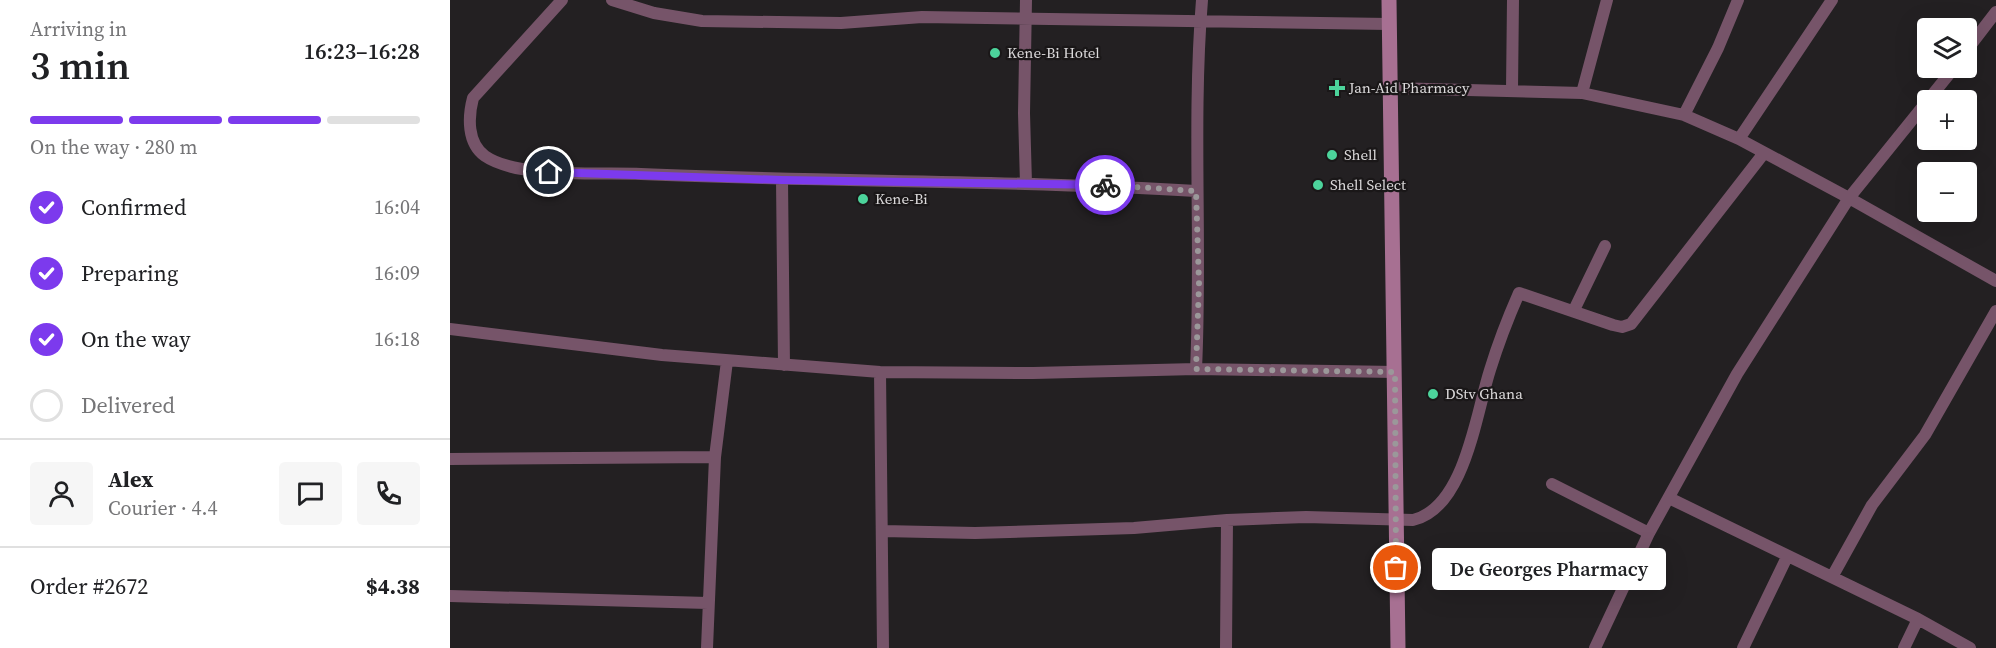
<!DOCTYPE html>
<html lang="en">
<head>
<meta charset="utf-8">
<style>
  :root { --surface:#fff; --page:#f6f6f6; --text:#202124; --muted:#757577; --line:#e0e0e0; --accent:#7c3aed }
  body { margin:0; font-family:"Source Serif 4",serif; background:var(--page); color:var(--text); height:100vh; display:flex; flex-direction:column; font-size:22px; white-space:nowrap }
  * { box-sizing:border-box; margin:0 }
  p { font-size:20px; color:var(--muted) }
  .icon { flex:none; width:33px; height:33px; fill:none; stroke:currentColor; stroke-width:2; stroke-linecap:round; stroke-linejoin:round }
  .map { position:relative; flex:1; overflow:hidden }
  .drawer { display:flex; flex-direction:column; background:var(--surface); width:450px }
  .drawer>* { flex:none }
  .controls { position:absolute; left:1467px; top:18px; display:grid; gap:12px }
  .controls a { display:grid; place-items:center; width:60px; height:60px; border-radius:6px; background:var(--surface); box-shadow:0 6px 24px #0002; font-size:30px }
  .pin { position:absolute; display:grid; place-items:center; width:51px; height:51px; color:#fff; margin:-26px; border:3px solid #fff; border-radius:50%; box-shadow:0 2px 6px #0007 }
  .courier { position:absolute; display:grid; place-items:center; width:60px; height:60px; margin:-30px; border:4px solid #7c3aed; border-radius:50%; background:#fff; color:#222; box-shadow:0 2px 8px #0007 }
  .bubble { position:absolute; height:42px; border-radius:6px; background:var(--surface); box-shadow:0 6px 24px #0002; font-size:20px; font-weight:600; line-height:42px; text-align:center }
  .headline em { font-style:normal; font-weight:600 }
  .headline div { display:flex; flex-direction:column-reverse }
  .headline { display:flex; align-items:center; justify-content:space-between; height:102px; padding:0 30px }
  h1 { font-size:39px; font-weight:600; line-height:45px }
  .bar { display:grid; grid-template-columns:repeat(4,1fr); gap:9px 6px; align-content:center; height:72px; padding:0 30px }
  .bar i { height:8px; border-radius:4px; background:var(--line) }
  .bar .active { background:var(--accent) }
  .bar p { grid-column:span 4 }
  .line { display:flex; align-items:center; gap:15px; padding:0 30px; border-top:2px solid var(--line) }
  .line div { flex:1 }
  .round { display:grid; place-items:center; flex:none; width:63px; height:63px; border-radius:6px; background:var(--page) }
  ol { padding:0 30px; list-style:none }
  li { display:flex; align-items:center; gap:18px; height:66px }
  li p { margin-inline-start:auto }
  li .icon { padding:6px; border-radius:50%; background:var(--accent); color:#fff; stroke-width:4 }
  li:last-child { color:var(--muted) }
  li i { width:33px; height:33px; border:3px solid var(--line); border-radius:50% }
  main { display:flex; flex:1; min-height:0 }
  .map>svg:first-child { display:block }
</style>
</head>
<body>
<main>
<section class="drawer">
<div class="headline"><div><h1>3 min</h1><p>Arriving in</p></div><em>16:23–16:28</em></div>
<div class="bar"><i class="active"></i><i class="active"></i><i class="active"></i><i></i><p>On the way · 280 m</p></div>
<ol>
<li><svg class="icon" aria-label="check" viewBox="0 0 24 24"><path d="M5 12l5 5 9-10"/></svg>Confirmed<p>16:04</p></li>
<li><svg class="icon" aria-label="check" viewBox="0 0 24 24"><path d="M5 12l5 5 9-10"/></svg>Preparing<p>16:09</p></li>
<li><svg class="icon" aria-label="check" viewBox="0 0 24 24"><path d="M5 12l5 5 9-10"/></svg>On the way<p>16:18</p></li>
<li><i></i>Delivered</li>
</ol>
<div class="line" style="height:108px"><a class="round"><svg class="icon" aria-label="person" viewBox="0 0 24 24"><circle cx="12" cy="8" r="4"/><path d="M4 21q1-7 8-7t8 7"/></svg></a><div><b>Alex</b><p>Courier · 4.4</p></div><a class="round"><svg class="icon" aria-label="chat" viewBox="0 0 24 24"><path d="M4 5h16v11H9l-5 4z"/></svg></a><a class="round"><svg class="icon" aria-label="phone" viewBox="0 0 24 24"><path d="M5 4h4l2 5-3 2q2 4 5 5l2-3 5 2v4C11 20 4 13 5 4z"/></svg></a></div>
<div class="line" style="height:78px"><div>Order #2672</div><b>$4.38</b></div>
</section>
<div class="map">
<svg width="1546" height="648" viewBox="0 0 1546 648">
  <rect width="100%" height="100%" fill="#232022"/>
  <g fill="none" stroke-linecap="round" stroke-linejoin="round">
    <path stroke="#765469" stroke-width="12" d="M112,0L23,98C18,117 17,143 35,156C68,179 151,172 191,174C376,182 561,180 746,191
      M162,0L204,13L252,21L391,23L472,17L939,24
      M576,0L574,113L576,184
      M1516,51L1546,12
      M940,88L1132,93L1234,115L1289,139L1399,198L1546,281
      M1062,89L1063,0
      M1132,93L1157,0
      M1234,115L1268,48L1288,0
      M1289,139L1382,0
      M332,180L334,365
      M1124,310L1155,246
      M0,329L212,355L430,372L583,373L746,369L945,372
      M746,369C752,246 742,123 752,0
      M430,372L433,648
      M0,459L265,457
      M1102,484L1199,533
      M1219,498L1468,619L1520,648
      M433,531L525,533L684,528L777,520L856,517L963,520C1015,508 1026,413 1040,370C1048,344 1058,318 1069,293L1163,325L1172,327L1181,324L1314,153
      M1382,577L1422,505L1475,435L1546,311
      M0,596L258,603
      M257,648L265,457L277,361
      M776,648L777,520
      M1145,648L1199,533L1287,374L1399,198L1504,68
      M1293,648L1337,557
      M1454,648L1468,619"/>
    <path stroke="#a77092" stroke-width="15" d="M939,0L948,648"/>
  </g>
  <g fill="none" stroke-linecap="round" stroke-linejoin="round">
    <path stroke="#9b989a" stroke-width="6" stroke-dasharray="0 10.8" d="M655,185L746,191L749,284L746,369L945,372L946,568"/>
    <path stroke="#7c3aed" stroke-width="8" d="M99,172L332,180L655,185"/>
  </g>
  <g fill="#4cd39b" stroke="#1a1718" stroke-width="2">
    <circle cx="545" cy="53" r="6"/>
    <path d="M884 79h6v6h6v6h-6v6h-6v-6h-6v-6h6z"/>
    <circle cx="882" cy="155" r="6"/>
    <circle cx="868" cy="185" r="6"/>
    <circle cx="413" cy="199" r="6"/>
    <circle cx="983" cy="394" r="6"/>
  </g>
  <g text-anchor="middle" stroke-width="4.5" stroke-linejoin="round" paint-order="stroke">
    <g font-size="15" fill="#dbd9da" stroke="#1a1718" text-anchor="start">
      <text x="557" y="58">Kene-Bi Hotel</text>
      <text x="899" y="93">Jan-Aid Pharmacy</text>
      <text x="894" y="160">Shell</text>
      <text x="880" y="190">Shell Select</text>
      <text x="425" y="204">Kene-Bi</text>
      <text x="995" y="399">DStv Ghana</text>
    </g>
  </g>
</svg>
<div class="controls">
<a><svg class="icon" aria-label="layers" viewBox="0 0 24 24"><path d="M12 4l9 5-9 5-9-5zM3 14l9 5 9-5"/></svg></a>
<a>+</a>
<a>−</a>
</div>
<div class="pin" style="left:946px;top:568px;background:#ea580c"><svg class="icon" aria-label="bag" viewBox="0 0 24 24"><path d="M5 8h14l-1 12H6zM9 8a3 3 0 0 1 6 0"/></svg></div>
<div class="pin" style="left:99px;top:172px;background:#1f2937"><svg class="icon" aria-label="home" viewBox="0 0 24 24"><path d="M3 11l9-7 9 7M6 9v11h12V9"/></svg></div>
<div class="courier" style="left:655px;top:185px"><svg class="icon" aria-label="bike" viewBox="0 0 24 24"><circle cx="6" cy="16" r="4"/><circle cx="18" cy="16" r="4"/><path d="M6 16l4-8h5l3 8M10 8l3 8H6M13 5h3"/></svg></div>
<div class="bubble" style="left:982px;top:548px;width:234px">De Georges Pharmacy</div>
</div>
</main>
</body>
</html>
